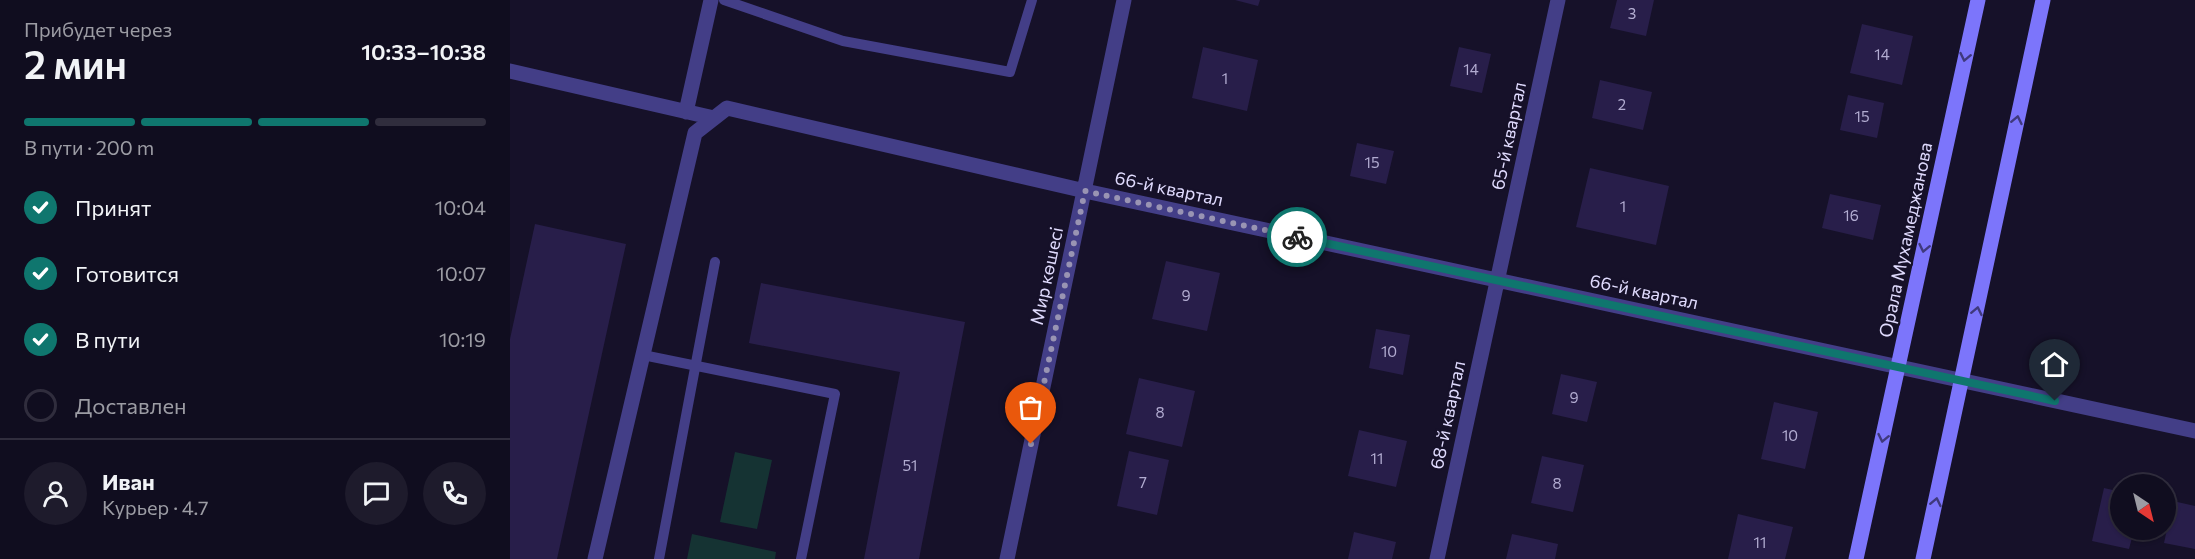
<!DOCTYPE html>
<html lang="ru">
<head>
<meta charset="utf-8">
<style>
  :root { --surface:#100d1f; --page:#1e1b2c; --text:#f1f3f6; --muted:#9c9ca4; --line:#302d3d; --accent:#0f766e }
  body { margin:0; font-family:Commissioner,sans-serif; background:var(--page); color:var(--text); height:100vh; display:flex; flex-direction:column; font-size:22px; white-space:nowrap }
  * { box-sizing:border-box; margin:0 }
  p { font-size:20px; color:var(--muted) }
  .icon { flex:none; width:33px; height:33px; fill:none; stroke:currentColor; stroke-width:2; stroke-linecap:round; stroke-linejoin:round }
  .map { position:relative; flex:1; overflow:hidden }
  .panel { display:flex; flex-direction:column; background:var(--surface); width:510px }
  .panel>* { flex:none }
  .needle { width:39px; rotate:145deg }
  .fabs { position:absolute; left:1600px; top:474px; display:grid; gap:12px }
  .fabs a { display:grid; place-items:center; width:66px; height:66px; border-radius:50%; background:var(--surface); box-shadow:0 2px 4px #0004,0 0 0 2px var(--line); font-size:30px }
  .pin { position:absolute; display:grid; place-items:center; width:51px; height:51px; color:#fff; margin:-62px -26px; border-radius:50% 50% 50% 0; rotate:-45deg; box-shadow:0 0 6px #0007 }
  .pin .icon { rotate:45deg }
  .courier { position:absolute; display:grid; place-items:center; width:60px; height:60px; margin:-30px; border:4px solid #0f766e; border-radius:50%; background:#fff; color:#222; box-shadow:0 2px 8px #0007 }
  .headline em { font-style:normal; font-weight:600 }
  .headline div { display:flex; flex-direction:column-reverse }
  .headline { display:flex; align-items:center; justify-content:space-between; height:102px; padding:0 24px }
  h1 { font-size:39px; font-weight:600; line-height:45px }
  .bar { display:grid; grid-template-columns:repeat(4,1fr); gap:9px 6px; align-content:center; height:72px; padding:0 24px }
  .bar i { height:8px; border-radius:4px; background:var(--line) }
  .bar .on { background:var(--accent) }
  .bar p { grid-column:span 4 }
  .line { display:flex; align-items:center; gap:15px; padding:0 24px; border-top:2px solid var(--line) }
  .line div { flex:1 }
  .round { display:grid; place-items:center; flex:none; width:63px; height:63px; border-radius:32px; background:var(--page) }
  ol { padding:0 24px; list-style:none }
  li { display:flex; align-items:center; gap:18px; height:66px }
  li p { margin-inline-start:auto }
  li .icon { padding:6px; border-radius:50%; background:var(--accent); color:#fff; stroke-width:4 }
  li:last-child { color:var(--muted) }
  li i { width:33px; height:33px; border:3px solid var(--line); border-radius:50% }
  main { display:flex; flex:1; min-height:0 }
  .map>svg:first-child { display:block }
</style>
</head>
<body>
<main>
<section class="panel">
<div class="headline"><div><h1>2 мин</h1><p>Прибудет через</p></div><em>10:33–10:38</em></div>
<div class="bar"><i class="on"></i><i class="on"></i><i class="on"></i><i></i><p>В пути · 200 m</p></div>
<ol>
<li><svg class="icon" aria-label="check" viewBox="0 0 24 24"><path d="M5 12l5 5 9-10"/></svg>Принят<p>10:04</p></li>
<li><svg class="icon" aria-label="check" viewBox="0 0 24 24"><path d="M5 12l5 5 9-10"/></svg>Готовится<p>10:07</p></li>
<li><svg class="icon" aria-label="check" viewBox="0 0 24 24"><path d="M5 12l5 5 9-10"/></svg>В пути<p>10:19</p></li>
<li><i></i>Доставлен</li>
</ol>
<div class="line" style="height:108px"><a class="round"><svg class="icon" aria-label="person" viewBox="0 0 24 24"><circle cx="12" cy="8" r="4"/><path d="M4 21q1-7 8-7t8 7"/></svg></a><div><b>Иван</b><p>Курьер · 4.7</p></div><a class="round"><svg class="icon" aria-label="chat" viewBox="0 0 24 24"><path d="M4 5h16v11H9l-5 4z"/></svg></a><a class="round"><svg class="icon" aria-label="phone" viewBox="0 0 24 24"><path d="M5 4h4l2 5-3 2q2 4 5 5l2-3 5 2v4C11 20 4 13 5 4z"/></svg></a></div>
</section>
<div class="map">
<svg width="1685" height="559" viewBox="0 0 1685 559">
  <rect width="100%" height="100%" fill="#161129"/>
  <path fill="#153333" d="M225,452L262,460L247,529L210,522Z
    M182,534L266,552L265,559H177Z"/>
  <path fill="#281e4a" d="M725,0H750L748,6Z
    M1107,0H1144L1136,36L1100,28Z
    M1352,24L1403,36L1392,85L1340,73Z
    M693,47L748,60L737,111L682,98Z
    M949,47L981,54L972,93L940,86Z
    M1090,80L1142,92L1133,130L1082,118Z
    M1338,95L1374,103L1367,138L1330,130Z
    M847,143L884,151L876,184L840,176Z
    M1080,168L1159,186L1146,245L1066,227Z
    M1320,194L1371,205L1363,240L1312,228Z
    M25,224L116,244L47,559H0V339Z
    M656,261L710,273L697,331L642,319Z
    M251,283L455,322L409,559H354L390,372L239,343Z
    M866,329L900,335L893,375L859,368Z
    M1051,374L1087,382L1077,422L1042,414Z
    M629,378L685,391L672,447L616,434Z
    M1264,402L1308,412L1295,469L1251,459Z
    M849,430L897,441L886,487L838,476Z
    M619,451L659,460L647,515L607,506Z
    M1032,456L1074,465L1063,512L1021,503Z
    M1594,488L1611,492V530H1624L1619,549L1582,541Z
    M1663,501L1685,506V549L1654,543Z
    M1228,514L1283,527L1275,559H1218Z
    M844,532L886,542L882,559H838Z
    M1002,534L1048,544L1045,559H996Z"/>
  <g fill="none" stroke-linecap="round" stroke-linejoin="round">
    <path stroke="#433e87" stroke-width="10" d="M214,0L333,41L500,72L522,0
      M133,355L325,394L291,559
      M149,559L205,262"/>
    <path stroke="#433e87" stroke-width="15" d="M0,71L204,118
      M176,112L201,0
      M85,559L185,133L217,108L575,191L1685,431
      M497,559L614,0
      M927,559L1048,0"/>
    <path stroke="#7c75fb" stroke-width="15" d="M1346,559L1468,0
      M1413,559L1533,0"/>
  </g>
  <defs><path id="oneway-chevron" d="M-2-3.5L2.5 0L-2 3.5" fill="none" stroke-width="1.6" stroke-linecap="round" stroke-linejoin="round" transform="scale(1.5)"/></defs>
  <g stroke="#3f397d">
    <use href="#oneway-chevron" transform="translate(1455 57) rotate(102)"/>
    <use href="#oneway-chevron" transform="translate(1507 120) rotate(-78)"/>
    <use href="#oneway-chevron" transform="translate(1414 248) rotate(102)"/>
    <use href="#oneway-chevron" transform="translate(1467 311) rotate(-78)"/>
    <use href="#oneway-chevron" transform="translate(1373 438) rotate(102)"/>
    <use href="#oneway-chevron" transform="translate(1426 502) rotate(-78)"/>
  </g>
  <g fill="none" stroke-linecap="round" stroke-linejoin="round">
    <path stroke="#9994b3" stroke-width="6" stroke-dasharray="0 10.8" d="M521,444L575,191L787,237"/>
    <path stroke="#0f766e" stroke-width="8" d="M787,237L1545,401"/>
  </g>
  <g text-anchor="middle" stroke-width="4.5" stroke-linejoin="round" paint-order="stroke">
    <g font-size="15" fill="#b2acd1">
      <text x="1122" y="19">3</text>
      <text x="1372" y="60">14</text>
      <text x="961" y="75">14</text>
      <text x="715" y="84">1</text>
      <text x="1112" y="110">2</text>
      <text x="1352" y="122">15</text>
      <text x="862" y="168">15</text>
      <text x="1113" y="212">1</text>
      <text x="1341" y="221">16</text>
      <text x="676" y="301">9</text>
      <text x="879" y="357">10</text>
      <text x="1064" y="403">9</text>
      <text x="650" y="418">8</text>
      <text x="1280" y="441">10</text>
      <text x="867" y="464">11</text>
      <text x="400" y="471">51</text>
      <text x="633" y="488">7</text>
      <text x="1047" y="489">8</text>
      <text x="1250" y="548">11</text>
    </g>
    <g font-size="18" fill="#e0dbfe" stroke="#161129">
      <text transform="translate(999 136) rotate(-78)" y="6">65-й квартал</text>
      <text transform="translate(659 189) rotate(12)" y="6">66-й квартал</text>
      <text transform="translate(1396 240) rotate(-78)" y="6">Орала Мухамеджанова</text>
      <text transform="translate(537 276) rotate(-78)" y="6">Мир көшесі</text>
      <text transform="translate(1134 292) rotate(12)" y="6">66-й квартал</text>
      <text transform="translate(938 415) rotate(-78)" y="6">68-й квартал</text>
    </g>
  </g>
</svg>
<div class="fabs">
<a><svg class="needle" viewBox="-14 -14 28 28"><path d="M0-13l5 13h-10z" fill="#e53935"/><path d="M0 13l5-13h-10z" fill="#9c9ca4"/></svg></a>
</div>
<div class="pin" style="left:521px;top:444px;background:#ea580c"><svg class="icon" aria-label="bag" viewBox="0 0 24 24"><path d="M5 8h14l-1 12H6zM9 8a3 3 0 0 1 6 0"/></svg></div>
<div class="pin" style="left:1545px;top:401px;background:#1f2937"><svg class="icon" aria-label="home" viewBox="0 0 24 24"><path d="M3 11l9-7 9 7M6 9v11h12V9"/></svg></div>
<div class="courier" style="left:787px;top:237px"><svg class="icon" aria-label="bike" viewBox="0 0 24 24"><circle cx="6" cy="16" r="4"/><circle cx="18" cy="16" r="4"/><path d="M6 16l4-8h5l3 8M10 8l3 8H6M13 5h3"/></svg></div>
</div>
</main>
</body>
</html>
